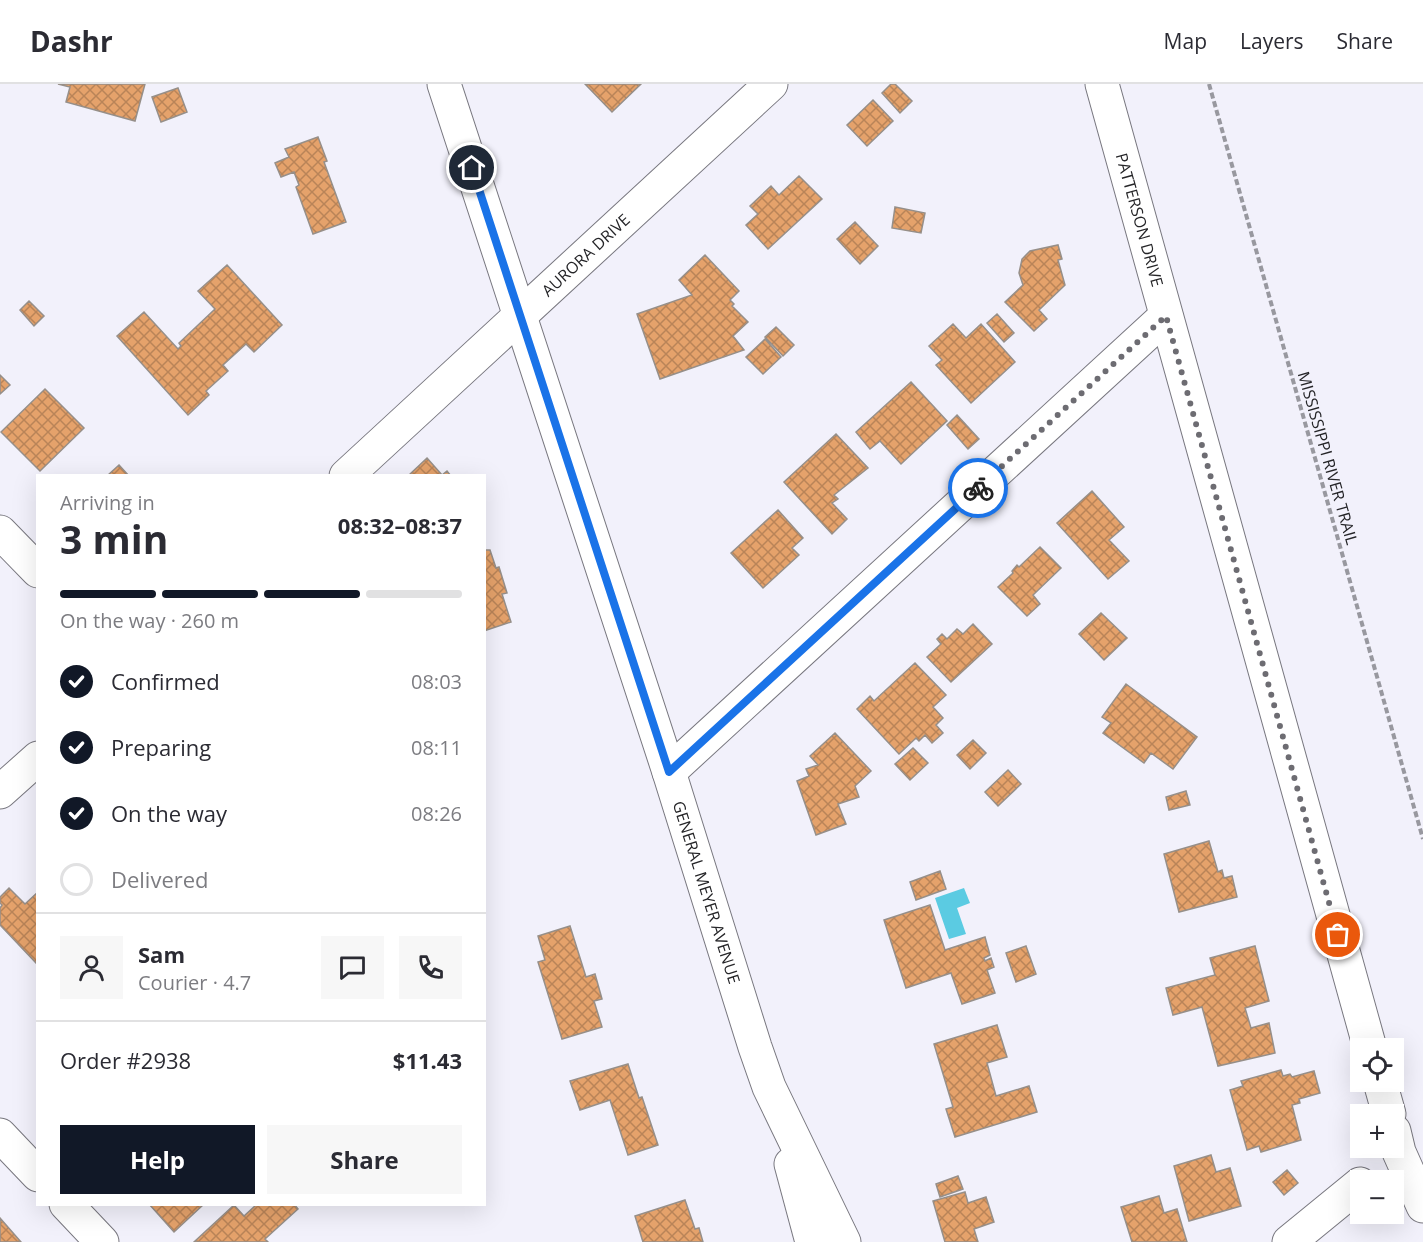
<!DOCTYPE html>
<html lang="en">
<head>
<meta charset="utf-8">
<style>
  :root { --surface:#fff; --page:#f7f7f7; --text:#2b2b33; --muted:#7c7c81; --line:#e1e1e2; --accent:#111827 }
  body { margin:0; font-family:"Open Sans",sans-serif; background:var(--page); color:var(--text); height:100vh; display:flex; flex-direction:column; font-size:22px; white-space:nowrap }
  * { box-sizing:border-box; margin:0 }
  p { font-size:20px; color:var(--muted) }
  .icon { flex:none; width:33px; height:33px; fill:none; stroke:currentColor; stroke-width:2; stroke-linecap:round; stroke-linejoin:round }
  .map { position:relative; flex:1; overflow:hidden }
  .side { position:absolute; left:36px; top:390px; width:450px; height:732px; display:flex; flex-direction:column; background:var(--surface); border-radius:0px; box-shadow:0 6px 24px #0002 }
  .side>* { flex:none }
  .fabs { position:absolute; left:1350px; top:954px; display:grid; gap:12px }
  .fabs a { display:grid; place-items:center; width:54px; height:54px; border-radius:0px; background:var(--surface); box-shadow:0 6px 24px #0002; font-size:30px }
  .pin { position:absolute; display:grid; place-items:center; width:51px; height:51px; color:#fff; margin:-26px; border:3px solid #fff; border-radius:50%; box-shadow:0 2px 6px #0007 }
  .courier { position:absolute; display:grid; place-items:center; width:60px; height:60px; margin:-30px; border:4px solid #1a73e8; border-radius:50%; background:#fff; color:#222; box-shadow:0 2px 8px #0007 }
  .overview em { font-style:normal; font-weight:700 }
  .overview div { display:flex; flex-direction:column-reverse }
  .overview { display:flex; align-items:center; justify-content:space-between; height:102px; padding:0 24px }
  h1 { font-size:39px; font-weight:700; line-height:45px }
  .bar { display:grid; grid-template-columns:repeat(4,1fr); gap:9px 6px; align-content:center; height:72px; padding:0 24px }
  .bar i { height:8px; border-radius:4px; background:var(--line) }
  .bar .current { background:var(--accent) }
  .bar p { grid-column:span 4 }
  .line { display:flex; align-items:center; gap:15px; padding:0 24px; border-top:2px solid var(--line) }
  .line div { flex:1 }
  .round { display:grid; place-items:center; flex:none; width:63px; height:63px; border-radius:0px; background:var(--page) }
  ol { padding:0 24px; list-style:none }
  li { display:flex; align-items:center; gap:18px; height:66px }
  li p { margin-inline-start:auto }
  li .icon { padding:6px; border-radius:50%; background:var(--accent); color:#fff; stroke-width:4 }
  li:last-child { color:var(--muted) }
  li i { width:33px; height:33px; border:3px solid var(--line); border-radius:50% }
  .cta { display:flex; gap:12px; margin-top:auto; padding:12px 24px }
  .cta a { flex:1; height:69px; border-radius:0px; background:var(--accent); color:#fff; font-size:24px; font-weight:700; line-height:69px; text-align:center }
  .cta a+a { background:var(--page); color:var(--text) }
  header { display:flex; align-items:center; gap:36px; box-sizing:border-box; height:84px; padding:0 30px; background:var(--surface); border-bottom:2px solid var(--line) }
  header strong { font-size:28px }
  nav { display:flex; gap:33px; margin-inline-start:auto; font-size:21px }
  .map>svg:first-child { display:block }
</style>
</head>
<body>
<header>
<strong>Dashr</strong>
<nav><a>Map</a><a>Layers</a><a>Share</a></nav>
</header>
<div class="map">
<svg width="1423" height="1158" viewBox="0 0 1423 1158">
  <defs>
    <pattern id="building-cross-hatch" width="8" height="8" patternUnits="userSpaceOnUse" patternTransform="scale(1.5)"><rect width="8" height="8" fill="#e5a26b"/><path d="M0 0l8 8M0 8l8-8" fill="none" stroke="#b98458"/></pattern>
  </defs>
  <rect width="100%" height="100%" fill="#f2f1fb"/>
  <path fill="#5bcbe2" d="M964,804L970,819L957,824L966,850L949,855L935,814Z"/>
  <path fill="url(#building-cross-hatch)" stroke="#968f89" stroke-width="1.5" d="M58,0H145L135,37L66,18L70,3Z
    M585,0H641L612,28Z
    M891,0H895L912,17L900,29L882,9Z
    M178,4L187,28L161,38L152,13Z
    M873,16L893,37L867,62L847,41Z
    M318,53L327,77L324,78L346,138L313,150L296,103L299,101L294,88L281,93L275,79L289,73L285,65Z
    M799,92L822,115L768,165L746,141L758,130L750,122L771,102L779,111Z
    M895,123L925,129L921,149L892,144Z
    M855,138L878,162L860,180L837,155Z
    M1058,161L1062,175L1058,176L1065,201L1039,226L1047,235L1034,247L1005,218L1023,201L1019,189L1022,175L1030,167Z
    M705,171L739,207L730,216L734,220L732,222L748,238L733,252L744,266L660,295L637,230L692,211L679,196Z
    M227,181L282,241L254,268L246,260L223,281L228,287L206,307L209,311L188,331L117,252L144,228L178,265L181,262L179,259L215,225L198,207Z
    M29,217L44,232L34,242L20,226Z
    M997,230L1014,249L1004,258L987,239Z
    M953,240L966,254L981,240L1015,278L971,319L936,281L942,276L929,262Z
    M776,243L794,261L783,272L765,253Z
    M765,255L781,273L763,290L746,273Z
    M0,291L10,301L0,310Z
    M911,298L947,337L901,380L880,357L870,365L856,348Z
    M45,305L84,344L40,387L1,348Z
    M957,331L979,355L968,365L947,341Z
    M836,350L868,384L834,411L838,415L832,419L847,435L832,450L784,398Z
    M427,374L442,391L447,387L451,392H408Z
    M119,381L129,392H107Z
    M1092,407L1124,443L1109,456L1129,477L1108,495L1057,439Z
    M778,426L803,454L792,464L799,471L763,504L731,469Z
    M1040,463L1061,484L1033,511L1040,520L1027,532L998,503L1013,489L1012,487L1017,481L1019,483Z
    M484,466H490L496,484L499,483L507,509L502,510L511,538L484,547Z
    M1101,529L1127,554L1104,576L1079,550Z
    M973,540L992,560L951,598L927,573L941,560L937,555L942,550L947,555L957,545L963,550Z
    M915,579L946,611L933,623L943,634L936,641L943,649L932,659L925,651L919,657L916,654L899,670L857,625L870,612L874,617Z
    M1126,600L1197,653L1173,685L1151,669L1144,679L1103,649L1111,639L1102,633Z
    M835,649L871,687L855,702L859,713L838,720L846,740L816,751L797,697L809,692L806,685L818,681L810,672Z
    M973,656L986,669L970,685L957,671Z
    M913,664L928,679L910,696L895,680Z
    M1008,686L1021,700L998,722L985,708Z
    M1186,707L1190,721L1169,726L1166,713Z
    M1209,757L1218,788L1222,786L1224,794L1232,792L1237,813L1179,828L1164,770Z
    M940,787L946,805L916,816L910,798Z
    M9,804L25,820L38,808V881L0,841V824L2,821L0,819V813Z
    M930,821L945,866L985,853L990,871L984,874L985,877L991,874L994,883L987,886L995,909L962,920L951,889L906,904L884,836Z
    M570,842L586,893L595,890L602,915L594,917L602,943L562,955L538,878L545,876L538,852Z
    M1026,862L1036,890L1016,898L1006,869Z
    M1255,862L1269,917L1245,924L1251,944L1269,939L1275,969L1218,982L1202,923L1173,931L1166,904L1215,891L1210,874Z
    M997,941L1007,973L987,979L996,1012L1029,1002L1037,1028L955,1053L946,1025L953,1023L934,960Z
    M628,980L639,1014L642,1013L658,1061L628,1071L610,1016L580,1026L570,997Z
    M1281,986L1283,992L1290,990L1292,993L1314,987L1320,1009L1299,1015L1300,1019L1292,1021L1301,1056L1261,1068L1259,1062L1247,1066L1230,1006L1243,1002L1241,997Z
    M1211,1071L1216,1088L1230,1084L1241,1122L1189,1137L1174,1082Z
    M1287,1086L1298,1099L1284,1111L1273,1098Z
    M958,1092L963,1105L940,1113L936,1100Z
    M965,1108L968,1119L986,1113L994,1138L974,1145L978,1158H945L933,1117Z
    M1159,1112L1164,1129L1177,1125L1187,1158H1132L1121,1123Z
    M685,1116L695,1145L699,1144L703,1158H643L635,1132Z
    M149,1120H204L174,1148Z
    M257,1120H294L298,1125L265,1155L268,1158H194L234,1121L244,1132Z
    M0,1134L21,1158H0Z"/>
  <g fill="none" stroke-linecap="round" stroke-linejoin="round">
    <g stroke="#78777f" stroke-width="35">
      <g id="minor">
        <path id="s1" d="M444,0L669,688L755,963L769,1003L844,1158"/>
        <path id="s2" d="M1102,0L1370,964"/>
        <path id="s3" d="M346,392L771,0"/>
        <path d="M0,448L38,487"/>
        <path d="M669,688L1166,232"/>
        <path d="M0,708L38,674"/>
        <path d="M1380,998L1389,1030"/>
        <path d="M1394,1047L1399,1068L1423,1122"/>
        <path d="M0,1051L38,1091"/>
        <path d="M791,1080L812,1158"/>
        <path d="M66,1120L102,1158"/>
        <path d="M1289,1158L1360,1100"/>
      </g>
    </g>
    <path stroke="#98989f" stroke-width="4" stroke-dasharray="6 3" stroke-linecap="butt" d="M1209,0L1423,755"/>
    <use href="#minor" stroke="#fff" stroke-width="33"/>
  </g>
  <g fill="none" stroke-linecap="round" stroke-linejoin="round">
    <path stroke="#6d6c72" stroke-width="6" stroke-dasharray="0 10.8" d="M978,404L1166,232L1338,851"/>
    <path stroke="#1a73e8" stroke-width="8" d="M472,84L669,688L978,404"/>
  </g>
  <g text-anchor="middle" stroke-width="4.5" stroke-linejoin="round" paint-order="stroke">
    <g font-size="16" fill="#252528" stroke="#f2f1fb">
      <text dy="6" stroke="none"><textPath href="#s2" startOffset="141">PATTERSON DRIVE</textPath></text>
      <text dy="6" stroke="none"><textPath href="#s3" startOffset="326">AURORA DRIVE</textPath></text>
      <text transform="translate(1328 374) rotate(74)" y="6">MISSISSIPPI RIVER TRAIL</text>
      <text dy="6" stroke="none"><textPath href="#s1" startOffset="850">GENERAL MEYER AVENUE</textPath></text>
    </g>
  </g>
</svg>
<div class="fabs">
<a><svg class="icon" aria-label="locate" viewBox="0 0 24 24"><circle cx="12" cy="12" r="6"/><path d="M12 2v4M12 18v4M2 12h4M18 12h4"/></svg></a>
<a>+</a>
<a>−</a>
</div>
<div class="pin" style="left:1338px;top:851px;background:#ea580c"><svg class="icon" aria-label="bag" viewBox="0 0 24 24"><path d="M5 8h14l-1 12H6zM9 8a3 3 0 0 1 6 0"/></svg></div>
<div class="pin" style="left:472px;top:84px;background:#1f2937"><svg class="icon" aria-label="home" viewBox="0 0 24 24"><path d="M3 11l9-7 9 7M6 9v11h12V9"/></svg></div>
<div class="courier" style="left:978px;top:404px"><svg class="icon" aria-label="bike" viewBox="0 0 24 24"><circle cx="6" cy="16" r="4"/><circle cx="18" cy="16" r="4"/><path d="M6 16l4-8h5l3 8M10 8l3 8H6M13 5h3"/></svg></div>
<section class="side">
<div class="overview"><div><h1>3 min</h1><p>Arriving in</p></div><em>08:32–08:37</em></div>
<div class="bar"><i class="current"></i><i class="current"></i><i class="current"></i><i></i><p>On the way · 260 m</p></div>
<ol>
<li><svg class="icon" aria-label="check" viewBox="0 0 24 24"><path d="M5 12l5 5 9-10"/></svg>Confirmed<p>08:03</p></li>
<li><svg class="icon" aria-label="check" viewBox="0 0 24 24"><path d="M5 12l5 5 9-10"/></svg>Preparing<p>08:11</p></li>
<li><svg class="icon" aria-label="check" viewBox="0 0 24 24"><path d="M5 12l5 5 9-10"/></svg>On the way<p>08:26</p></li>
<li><i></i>Delivered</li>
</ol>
<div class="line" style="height:108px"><a class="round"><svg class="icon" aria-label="person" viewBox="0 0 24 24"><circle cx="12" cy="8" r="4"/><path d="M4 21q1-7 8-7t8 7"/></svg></a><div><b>Sam</b><p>Courier · 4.7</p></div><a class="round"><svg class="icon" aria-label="chat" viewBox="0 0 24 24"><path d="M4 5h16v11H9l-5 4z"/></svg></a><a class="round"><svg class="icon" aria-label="phone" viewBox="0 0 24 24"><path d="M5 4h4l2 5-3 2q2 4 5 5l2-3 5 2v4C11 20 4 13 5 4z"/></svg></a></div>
<div class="line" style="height:78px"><div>Order #2938</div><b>$11.43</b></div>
<div class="cta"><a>Help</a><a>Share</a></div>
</section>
</div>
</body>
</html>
